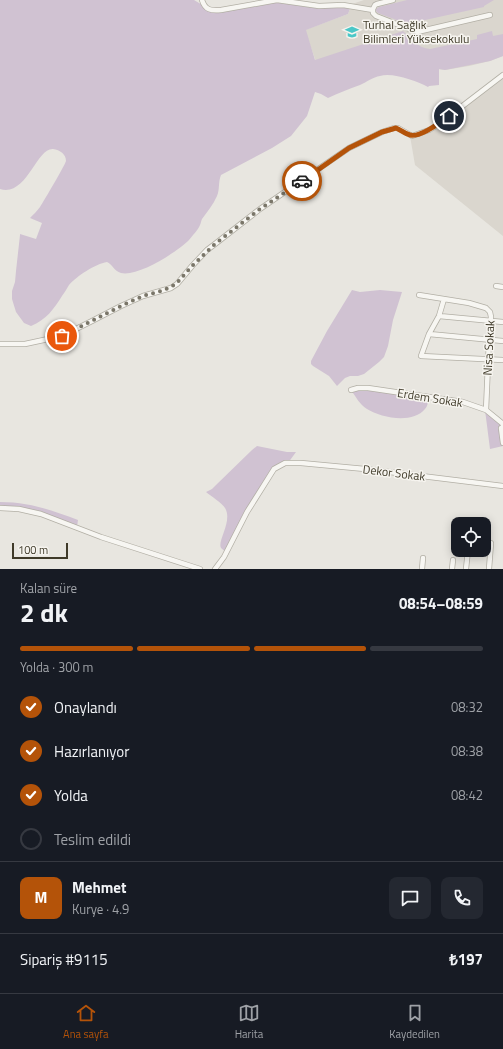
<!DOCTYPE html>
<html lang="tr">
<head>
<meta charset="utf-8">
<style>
  :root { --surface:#171b24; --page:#242831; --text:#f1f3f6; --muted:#9ea1a6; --line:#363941; --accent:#b45309 }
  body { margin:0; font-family:"Titillium Web",sans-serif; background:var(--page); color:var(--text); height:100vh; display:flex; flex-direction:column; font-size:15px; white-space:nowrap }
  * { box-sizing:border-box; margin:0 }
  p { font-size:13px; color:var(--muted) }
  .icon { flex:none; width:22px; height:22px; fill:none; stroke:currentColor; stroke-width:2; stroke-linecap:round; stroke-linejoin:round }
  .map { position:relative; height:569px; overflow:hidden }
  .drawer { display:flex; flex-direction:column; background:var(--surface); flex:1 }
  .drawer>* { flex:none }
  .tools { position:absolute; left:451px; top:517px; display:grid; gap:8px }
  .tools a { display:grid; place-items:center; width:40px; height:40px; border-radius:8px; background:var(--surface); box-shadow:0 2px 10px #0003; font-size:20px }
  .scale { position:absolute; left:12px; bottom:10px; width:56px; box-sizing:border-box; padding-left:4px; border:2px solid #3f3a29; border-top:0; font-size:11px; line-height:14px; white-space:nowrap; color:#3f3a29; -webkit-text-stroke:3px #f6f4ef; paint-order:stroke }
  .pin { position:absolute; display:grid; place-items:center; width:34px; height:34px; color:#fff; margin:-17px; border:2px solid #fff; border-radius:50%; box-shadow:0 1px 4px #0007 }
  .courier { position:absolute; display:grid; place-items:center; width:40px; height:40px; margin:-20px; border:3px solid #b45309; border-radius:50%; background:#fff; color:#222; box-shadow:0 1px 5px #0007 }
  .head em { font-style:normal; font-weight:700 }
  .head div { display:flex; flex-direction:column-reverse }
  .head { display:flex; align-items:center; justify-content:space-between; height:68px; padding:0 20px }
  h1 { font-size:26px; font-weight:700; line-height:30px }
  .bar { display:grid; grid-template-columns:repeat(4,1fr); gap:6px 4px; align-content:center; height:48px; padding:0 20px }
  .bar i { height:5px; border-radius:3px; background:var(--line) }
  .bar .active { background:var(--accent) }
  .bar p { grid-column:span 4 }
  .line { display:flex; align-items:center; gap:10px; padding:0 20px; border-top:1px solid var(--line) }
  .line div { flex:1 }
  .round { display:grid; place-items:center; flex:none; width:42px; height:42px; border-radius:8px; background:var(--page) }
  ol { padding:0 20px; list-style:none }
  li { display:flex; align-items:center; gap:12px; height:44px }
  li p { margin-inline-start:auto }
  li .icon { padding:4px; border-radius:50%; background:var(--accent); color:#fff; stroke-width:4 }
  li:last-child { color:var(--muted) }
  li i { width:22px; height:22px; border:2px solid var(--line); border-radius:50% }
  .menu { display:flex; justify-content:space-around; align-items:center; height:56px; border-top:1px solid var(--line); background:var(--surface); font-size:11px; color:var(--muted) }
  .menu a { display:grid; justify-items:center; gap:2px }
  .menu .active { color:var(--accent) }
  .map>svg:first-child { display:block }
</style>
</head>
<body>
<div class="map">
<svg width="503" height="569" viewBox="0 0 503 569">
  <rect width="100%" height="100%" fill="#e8e6e0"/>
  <path fill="#dad6ce" d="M364,0H503V56L490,61L469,66L445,70L423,67L324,85L305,30L348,14L352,4Z
    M503,75V236L415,165L410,136L429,130Z"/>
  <path fill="#d0c2d2" d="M0,0H194L204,6L209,10L273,1L351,6L348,14L306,30L315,60L403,31C411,39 418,48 430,49L477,39V35L492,31L493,36L503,34V56L490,61L445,70L439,69V85L429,86L428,87C417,81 392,72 380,76C373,77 367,82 360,85C349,89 338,93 328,98L321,94L315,92L307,116L291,136L272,148L221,175C218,182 220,189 217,196C213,205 207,212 202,219C201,221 201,223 200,225C198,230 192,236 189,240C177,252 138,277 121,273C114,271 112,264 107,262C95,264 77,276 69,285C67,288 65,292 62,296C54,309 46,320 31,326L24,323L16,312L12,299V291L15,282L16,271L20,235V234L36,239L42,223L30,218C33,215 37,211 40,207C44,201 65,165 66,161C66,154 60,150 53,149C36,148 27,197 0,189Z
    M407,0H494L484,6V7L407,24L378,13L376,11V9L379,7Z
    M352,290L360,292L380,290L402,292L393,320L388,346L384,357L379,362L364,374L358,376H350L345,378L337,386L329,376L313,366L311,364V361L327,331Z
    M358,388L429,397C428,401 428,406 425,409C413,424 381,418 367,409C360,405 356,397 351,390Z
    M485,410L503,424V446L490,449Z
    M257,446L287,452H296L288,463L274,469L226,552C225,551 223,550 221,548C217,541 233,521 225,508C222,503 211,496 206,492L212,489L216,485L252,450Z
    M0,502C29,502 51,510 78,520L77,527L41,514L0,508Z"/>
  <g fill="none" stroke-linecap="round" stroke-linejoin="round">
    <g stroke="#b2afa5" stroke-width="6">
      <path id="street" d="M202,0C205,10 211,11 221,10L277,0L319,6L343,5L373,10
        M393,0L377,4L375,5L373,9V13L376,16L417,32L490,15
        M496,286L503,287
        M419,295L469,303L486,308L490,312L491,317L489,340L486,410
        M444,299L439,316L429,334L421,356L503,360
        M439,316L503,322
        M429,334L503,341
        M0,344H25L62,336L92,321L121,306L143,296L171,288L177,284L192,266L207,250L215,244L260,209L349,148L382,132L394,128H398L412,136L429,130L439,124L503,75
        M351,390L358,388H368L463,402L486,410L503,424
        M503,427L501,428L503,443
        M0,508L19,509L41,514L101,537L200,569
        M484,542L491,543L489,569
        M215,569L224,557L247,512L269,477L274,469L285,463H301L365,469L503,486
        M422,569L423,558
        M452,569L453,560
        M466,569L468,550"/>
    </g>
    <use href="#street" stroke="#f7f6f2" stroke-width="4.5"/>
  </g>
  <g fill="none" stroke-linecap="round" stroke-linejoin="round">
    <path stroke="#7a7669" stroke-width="4" stroke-dasharray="0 7.2" d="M62,336L121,306L143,296L164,290L176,284L192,266L215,244L260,209L302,181"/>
    <path stroke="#b45309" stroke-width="5" d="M302,181L349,148L382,132L396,128C401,130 405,134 410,135C420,138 441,122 449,116"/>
  </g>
  <defs>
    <g id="university-bare" transform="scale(1.08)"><path d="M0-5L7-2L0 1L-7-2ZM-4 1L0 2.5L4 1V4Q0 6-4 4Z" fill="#4bc7c7" stroke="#f6f4ef" stroke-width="2.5" paint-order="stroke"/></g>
  </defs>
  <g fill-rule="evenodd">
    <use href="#university-bare" x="352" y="32"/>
  </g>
  <g text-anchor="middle" stroke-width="3" stroke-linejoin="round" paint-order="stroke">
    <g font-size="12" fill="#3f3a29" stroke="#f6f4ef" text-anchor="start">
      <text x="363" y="29">Turhal Sağlık<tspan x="363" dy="14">Bilimleri Yüksekokulu</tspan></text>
    </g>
    <g font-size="12" fill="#3f3a29" stroke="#f6f4ef">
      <text transform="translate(489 348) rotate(-87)" y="4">Nisa Sokak</text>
      <text transform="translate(430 398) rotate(9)" y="4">Erdem Sokak</text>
      <text transform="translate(394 473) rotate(7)" y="4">Dekor Sokak</text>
    </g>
  </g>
</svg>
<div class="tools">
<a><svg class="icon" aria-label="locate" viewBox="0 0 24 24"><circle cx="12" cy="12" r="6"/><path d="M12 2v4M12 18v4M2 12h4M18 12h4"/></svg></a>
</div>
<div class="scale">100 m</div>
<div class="pin" style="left:62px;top:336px;background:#ea580c"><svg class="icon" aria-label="bag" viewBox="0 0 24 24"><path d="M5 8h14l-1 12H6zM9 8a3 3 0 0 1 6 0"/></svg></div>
<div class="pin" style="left:449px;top:116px;background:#1f2937"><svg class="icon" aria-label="home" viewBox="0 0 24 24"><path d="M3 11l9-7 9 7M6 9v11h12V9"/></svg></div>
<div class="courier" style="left:302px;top:181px"><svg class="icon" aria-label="car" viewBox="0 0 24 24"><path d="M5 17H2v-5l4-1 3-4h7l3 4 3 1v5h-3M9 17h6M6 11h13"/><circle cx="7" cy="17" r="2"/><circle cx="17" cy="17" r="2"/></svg></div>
</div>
<section class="drawer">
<div class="head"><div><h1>2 dk</h1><p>Kalan süre</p></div><em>08:54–08:59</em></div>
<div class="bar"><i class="active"></i><i class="active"></i><i class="active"></i><i></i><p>Yolda · 300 m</p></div>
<ol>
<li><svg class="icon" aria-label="check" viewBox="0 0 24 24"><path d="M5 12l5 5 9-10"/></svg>Onaylandı<p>08:32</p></li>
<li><svg class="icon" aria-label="check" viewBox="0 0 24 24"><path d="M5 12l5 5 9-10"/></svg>Hazırlanıyor<p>08:38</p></li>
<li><svg class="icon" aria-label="check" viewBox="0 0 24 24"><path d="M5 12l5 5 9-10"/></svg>Yolda<p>08:42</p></li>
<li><i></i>Teslim edildi</li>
</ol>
<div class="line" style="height:72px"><b class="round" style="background:var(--accent);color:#fff">M</b><div><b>Mehmet</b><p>Kurye · 4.9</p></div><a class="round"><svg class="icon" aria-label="chat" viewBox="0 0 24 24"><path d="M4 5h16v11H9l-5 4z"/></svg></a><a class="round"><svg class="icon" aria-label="phone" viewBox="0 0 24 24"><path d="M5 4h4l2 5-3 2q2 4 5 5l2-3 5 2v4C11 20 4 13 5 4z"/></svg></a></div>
<div class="line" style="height:52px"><div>Sipariş #9115</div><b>₺197</b></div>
</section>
<nav class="menu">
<a class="active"><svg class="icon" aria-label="home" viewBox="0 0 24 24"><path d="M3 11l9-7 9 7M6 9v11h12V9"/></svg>Ana sayfa</a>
<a><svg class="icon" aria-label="map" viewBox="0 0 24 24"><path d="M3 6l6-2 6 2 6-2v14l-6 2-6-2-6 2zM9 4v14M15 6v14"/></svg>Harita</a>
<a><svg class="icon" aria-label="saved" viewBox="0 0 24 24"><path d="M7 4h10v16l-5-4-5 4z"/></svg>Kaydedilen</a>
</nav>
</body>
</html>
